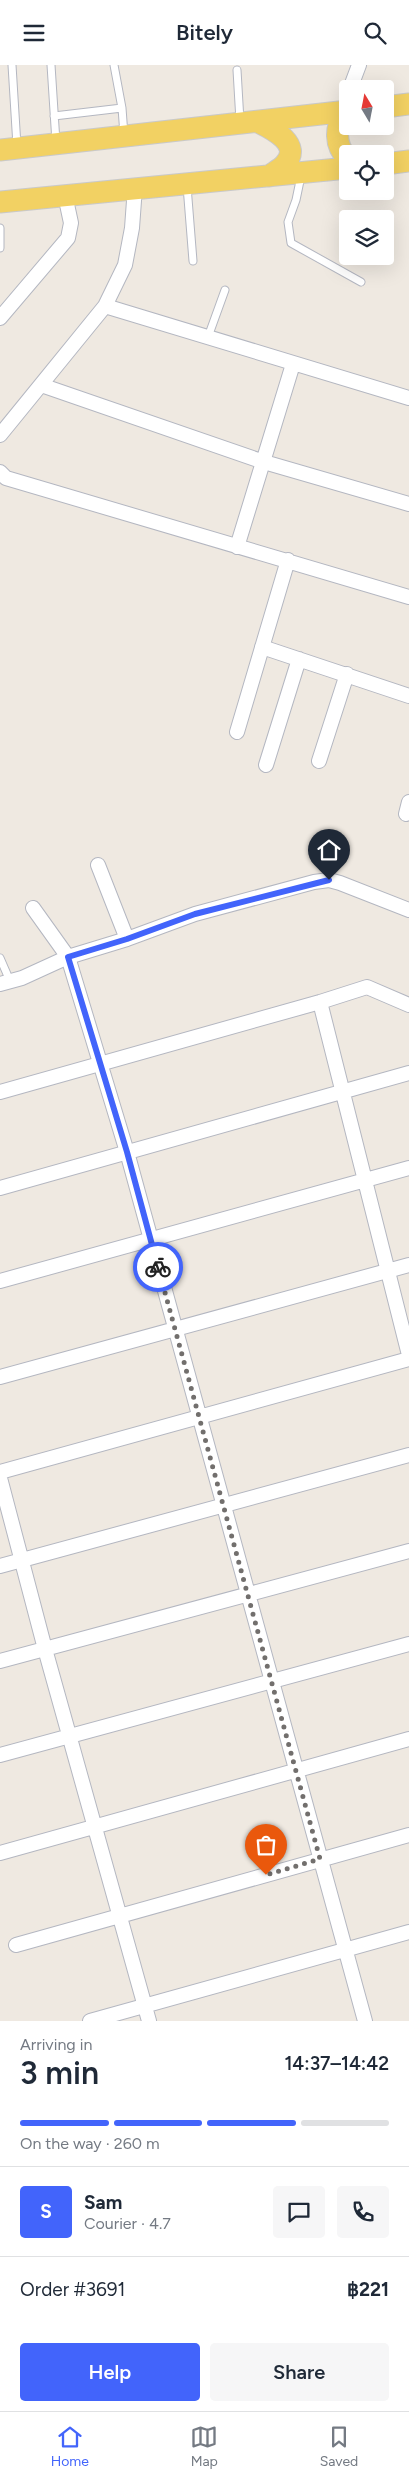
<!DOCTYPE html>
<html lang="en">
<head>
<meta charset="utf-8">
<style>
  :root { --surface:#fff; --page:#f6f6f7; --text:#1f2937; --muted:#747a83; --line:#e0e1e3; --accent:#4264fb }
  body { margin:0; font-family:Figtree,sans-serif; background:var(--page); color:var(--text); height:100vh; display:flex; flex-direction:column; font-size:19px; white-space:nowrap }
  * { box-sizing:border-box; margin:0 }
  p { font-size:16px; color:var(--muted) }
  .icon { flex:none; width:28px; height:28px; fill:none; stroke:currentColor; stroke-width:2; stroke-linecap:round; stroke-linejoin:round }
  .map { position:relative; height:1956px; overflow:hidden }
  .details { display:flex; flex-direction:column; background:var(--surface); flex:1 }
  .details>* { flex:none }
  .needle { width:32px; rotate:350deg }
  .tools { position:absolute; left:339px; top:15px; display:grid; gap:10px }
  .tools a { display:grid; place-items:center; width:55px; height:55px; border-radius:5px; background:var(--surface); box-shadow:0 5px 20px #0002; font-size:25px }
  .pin { position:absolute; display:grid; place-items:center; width:42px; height:42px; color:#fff; margin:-51px -21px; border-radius:50% 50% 50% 0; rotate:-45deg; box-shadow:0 0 5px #0007 }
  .pin .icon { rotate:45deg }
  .courier { position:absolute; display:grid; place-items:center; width:50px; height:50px; margin:-25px; border:4px solid #4264fb; border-radius:50%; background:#fff; color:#222; box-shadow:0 1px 6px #0007 }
  .overview em { font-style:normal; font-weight:600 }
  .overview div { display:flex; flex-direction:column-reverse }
  .overview { display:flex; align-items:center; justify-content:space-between; height:85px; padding:0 20px }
  h1 { font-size:32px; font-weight:600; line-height:38px }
  .bar { display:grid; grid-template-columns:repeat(4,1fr); gap:8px 5px; align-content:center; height:60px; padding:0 20px }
  .bar i { height:6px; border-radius:4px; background:var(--line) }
  .bar .active { background:var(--accent) }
  .bar p { grid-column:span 4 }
  .line { display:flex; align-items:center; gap:12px; padding:0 20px; border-top:1px solid var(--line) }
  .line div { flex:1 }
  .round { display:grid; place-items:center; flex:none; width:52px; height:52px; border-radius:5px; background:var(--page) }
  .action { display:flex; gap:10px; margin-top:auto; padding:10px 20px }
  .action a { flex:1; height:58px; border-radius:5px; background:var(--accent); color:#fff; font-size:20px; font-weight:600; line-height:58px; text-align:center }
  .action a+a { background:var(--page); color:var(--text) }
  header { display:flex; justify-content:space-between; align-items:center; height:65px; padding:0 20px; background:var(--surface); font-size:22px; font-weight:600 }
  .menu { display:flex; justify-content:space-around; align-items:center; height:70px; border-top:1px solid var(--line); background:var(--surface); font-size:14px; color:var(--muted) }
  .menu a { display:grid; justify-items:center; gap:2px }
  .menu .active { color:var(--accent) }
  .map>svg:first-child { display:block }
</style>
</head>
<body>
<header><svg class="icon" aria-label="menu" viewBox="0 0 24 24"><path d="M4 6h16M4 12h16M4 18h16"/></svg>Bitely<svg class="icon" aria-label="search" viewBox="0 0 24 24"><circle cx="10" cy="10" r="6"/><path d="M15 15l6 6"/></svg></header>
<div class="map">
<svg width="409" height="1956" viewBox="0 0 409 1956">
  <rect width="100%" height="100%" fill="#efe9e1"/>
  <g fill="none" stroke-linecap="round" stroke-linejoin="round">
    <g stroke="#b4b7c1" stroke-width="9">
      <path id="lane" d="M12,0L17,81
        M51,0L56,77
        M237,5L240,56
        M122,43L124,70
        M54,51L122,43L114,0
        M301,111L296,135L288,157L291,178L361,217
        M187,121L193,196
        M0,163V183
        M208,272L225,225
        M0,893L10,916"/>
    </g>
    <g stroke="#b4b7c1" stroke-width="16">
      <path id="street" d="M350,24L359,0
        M105,241L409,333
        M0,253L68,173L71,158L65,130
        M41,320L264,397L409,439
        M0,370L105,241L125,200L132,163L135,122
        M0,407L6,413L409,532
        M237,482L293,299
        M262,582L409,631
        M237,667L288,495
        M319,696L347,609
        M266,700L299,594
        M406,749L409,737
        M98,800L127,874
        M33,843L68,892L127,1087L365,1956
        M0,919L22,913L68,892L127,874L195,849L314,817L329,815L340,818L409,845
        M320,937L409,1290
        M0,1027L320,937L367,922L409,940
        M0,1123L409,1008
        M0,1216L409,1103
        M0,1312L409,1200
        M0,1407L409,1294
        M0,1413L45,1584L149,1956
        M0,1501L409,1390
        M0,1596L409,1486
        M0,1690L409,1579
        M0,1788L409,1674
        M16,1880L409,1770
        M90,1956L409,1867"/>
    </g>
    <g stroke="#c9c9c9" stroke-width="23">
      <path id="primary" d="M385,42L409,39
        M345,46C335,63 334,80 348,94
        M258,57C272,64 303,79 285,99C281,104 274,107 269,111
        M0,85L348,46
        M385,99L409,96
        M0,137L348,103"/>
    </g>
    <use href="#lane" stroke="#fff" stroke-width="7"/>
    <use href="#street" stroke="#fff" stroke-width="14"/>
    <use href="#primary" stroke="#f2d163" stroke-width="21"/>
  </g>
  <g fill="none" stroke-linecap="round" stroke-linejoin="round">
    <path stroke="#726f6d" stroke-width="5" stroke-dasharray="0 9" d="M158,1202L320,1794L266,1810"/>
    <path stroke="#4264fb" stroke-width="6" d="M158,1202L127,1087L68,892L127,874L195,849L329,815"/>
  </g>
</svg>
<div class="tools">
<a><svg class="needle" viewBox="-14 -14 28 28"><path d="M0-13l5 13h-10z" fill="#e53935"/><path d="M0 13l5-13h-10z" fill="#747a83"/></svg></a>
<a><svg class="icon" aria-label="locate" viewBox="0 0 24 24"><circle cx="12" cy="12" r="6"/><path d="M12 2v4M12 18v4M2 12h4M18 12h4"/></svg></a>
<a><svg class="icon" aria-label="layers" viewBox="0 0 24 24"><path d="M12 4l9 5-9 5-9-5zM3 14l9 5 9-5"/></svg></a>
</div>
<div class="pin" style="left:266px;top:1810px;background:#ea580c"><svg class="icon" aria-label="bag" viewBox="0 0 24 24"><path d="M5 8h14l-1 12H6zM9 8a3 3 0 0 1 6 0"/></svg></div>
<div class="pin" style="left:329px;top:815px;background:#1f2937"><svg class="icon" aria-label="home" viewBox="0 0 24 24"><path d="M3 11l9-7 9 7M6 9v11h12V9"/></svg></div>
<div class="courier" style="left:158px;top:1202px"><svg class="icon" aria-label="bike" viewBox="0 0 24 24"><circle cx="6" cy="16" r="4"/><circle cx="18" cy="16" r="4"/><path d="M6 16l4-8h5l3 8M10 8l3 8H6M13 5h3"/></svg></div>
</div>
<section class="details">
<div class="overview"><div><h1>3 min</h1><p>Arriving in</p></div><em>14:37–14:42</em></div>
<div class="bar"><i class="active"></i><i class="active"></i><i class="active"></i><i></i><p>On the way · 260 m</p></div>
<div class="line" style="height:90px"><b class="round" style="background:var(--accent);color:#fff">S</b><div><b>Sam</b><p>Courier · 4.7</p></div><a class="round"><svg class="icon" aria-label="chat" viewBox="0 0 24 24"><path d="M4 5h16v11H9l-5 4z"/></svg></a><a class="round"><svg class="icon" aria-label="phone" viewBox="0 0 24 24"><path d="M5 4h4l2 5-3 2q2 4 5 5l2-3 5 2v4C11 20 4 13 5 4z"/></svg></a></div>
<div class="line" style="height:65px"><div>Order #3691</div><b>฿221</b></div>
<div class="action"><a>Help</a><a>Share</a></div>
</section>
<nav class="menu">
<a class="active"><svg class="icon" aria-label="home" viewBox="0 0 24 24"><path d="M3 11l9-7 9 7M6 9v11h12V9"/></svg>Home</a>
<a><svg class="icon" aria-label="map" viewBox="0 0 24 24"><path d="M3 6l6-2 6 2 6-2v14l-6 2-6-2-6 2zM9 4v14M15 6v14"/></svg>Map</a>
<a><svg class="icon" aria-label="saved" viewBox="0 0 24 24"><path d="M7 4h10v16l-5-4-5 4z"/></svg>Saved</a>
</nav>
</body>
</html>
